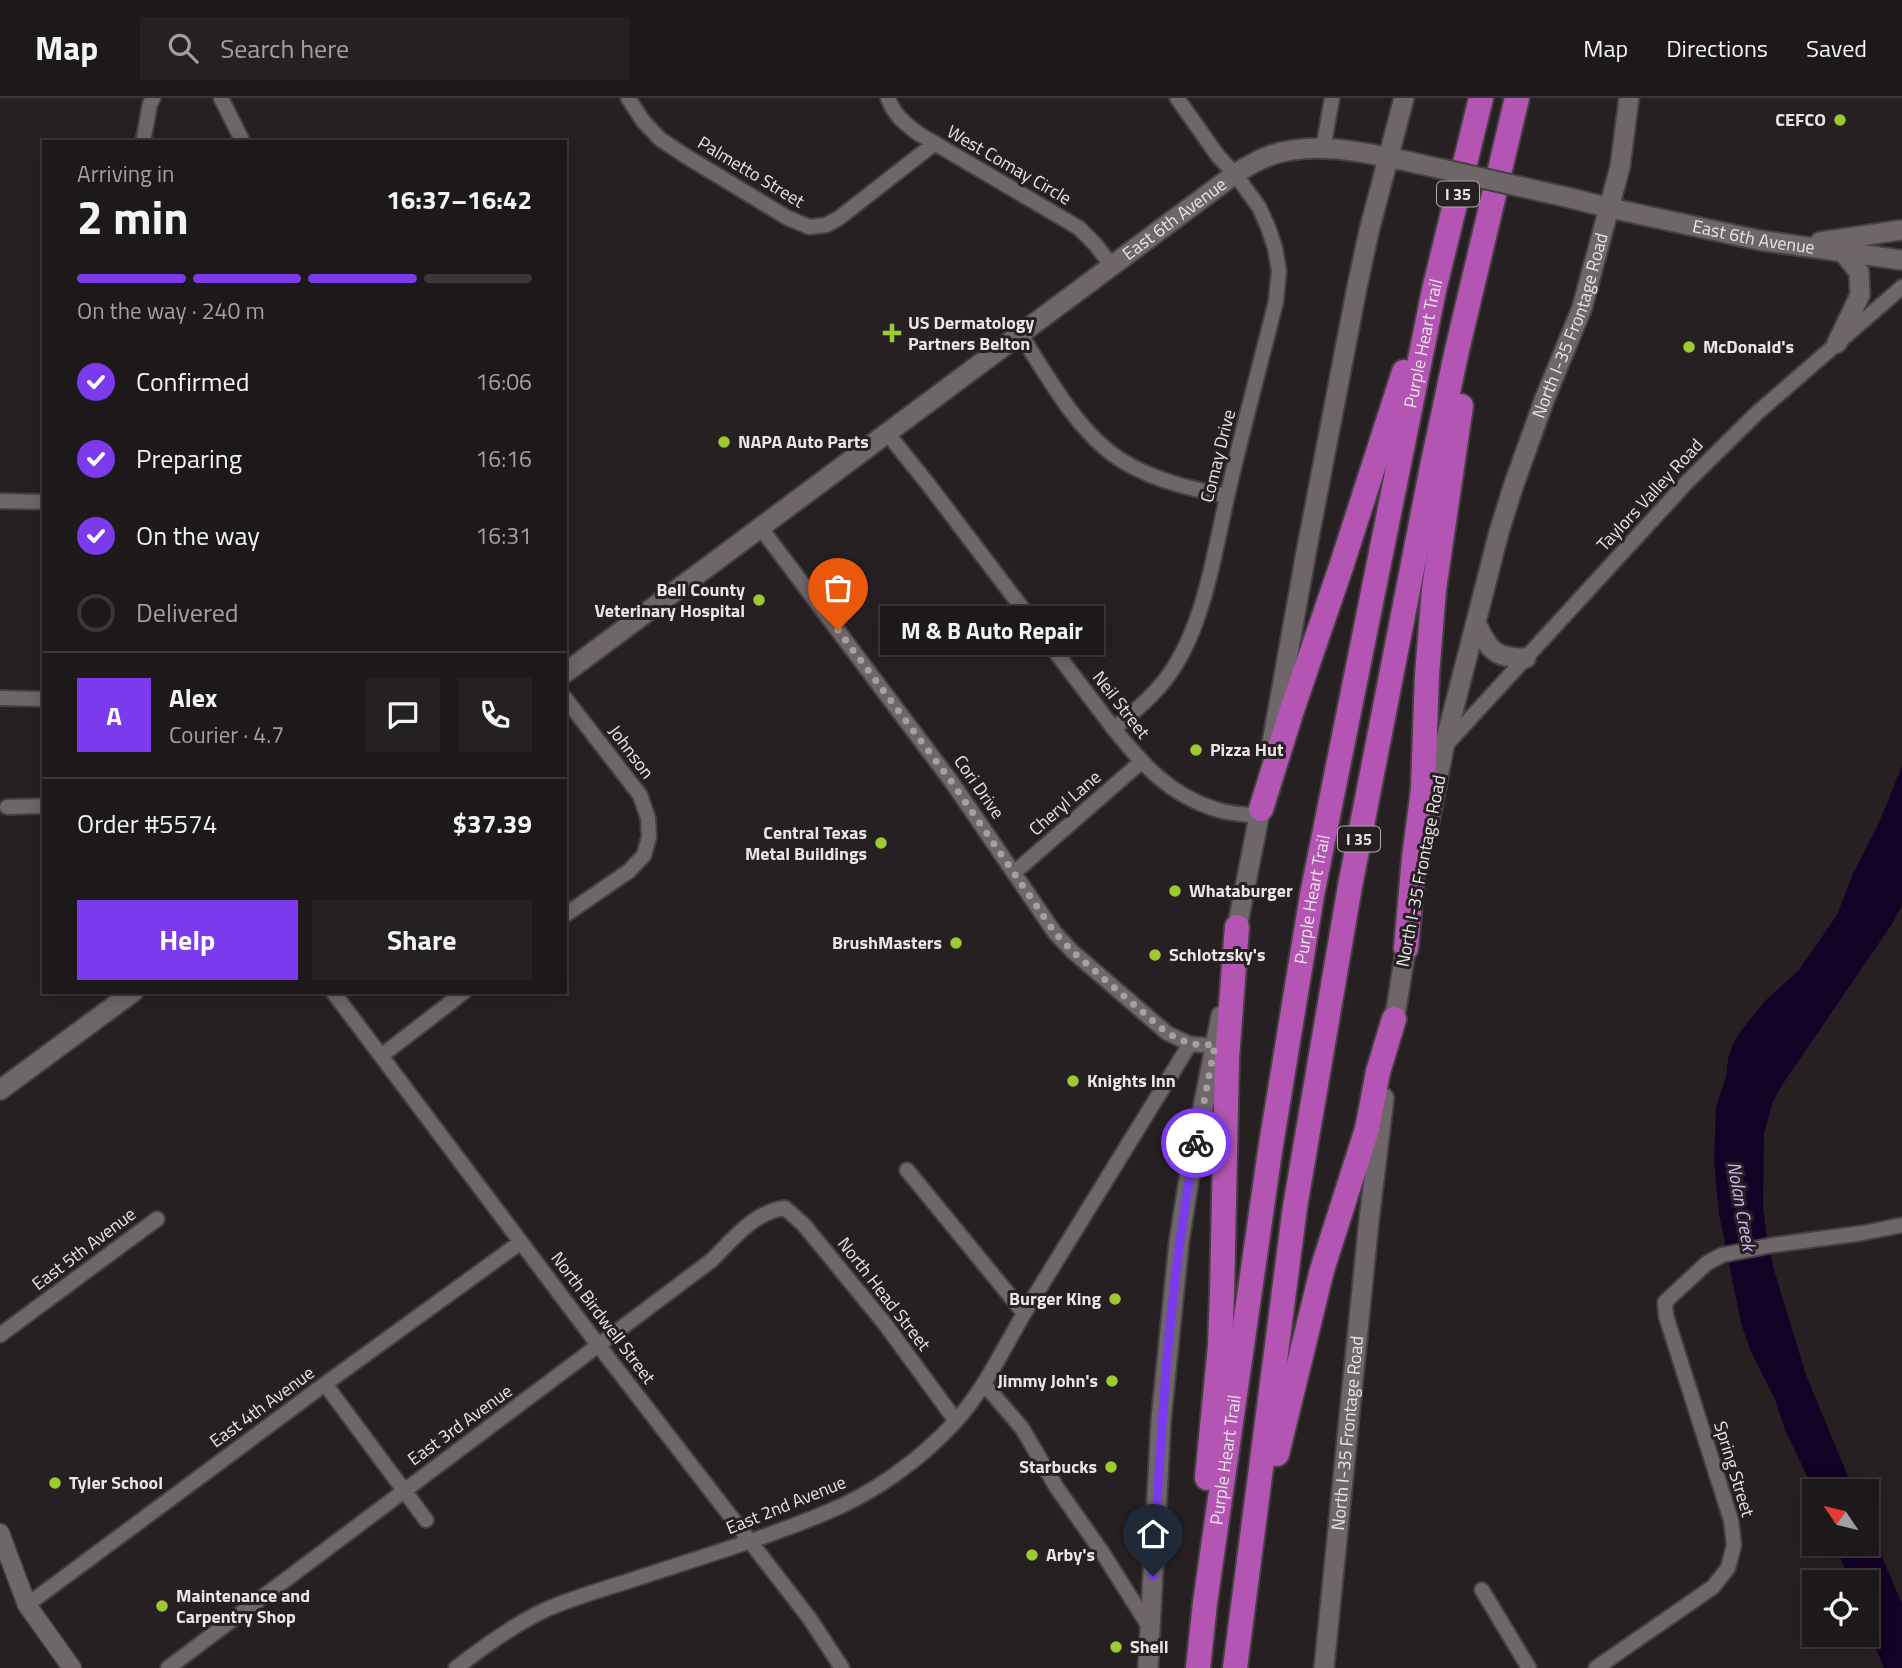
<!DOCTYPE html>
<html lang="en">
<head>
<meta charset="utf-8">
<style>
  :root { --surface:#1d181a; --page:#252123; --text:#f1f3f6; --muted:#a0a0a2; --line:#3b3739; --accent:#7c3aed }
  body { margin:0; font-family:"Titillium Web",sans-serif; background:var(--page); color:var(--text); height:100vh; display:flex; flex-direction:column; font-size:26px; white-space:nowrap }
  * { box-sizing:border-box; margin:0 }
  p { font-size:23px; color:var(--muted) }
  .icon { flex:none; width:38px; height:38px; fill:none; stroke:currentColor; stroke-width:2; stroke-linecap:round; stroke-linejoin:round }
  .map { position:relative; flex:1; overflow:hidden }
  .details { position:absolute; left:42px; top:42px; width:525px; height:854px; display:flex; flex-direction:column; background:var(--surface); border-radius:0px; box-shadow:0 4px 18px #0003,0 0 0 2px var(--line) }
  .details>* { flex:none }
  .needle { width:46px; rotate:305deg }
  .controls { position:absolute; left:1802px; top:1381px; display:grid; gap:14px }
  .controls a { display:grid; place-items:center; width:77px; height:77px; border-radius:0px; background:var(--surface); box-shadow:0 4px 18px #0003,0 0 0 2px var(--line); font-size:35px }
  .pin { position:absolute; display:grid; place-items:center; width:60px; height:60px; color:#fff; margin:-72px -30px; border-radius:50% 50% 50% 0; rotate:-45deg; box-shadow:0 0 7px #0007 }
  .pin .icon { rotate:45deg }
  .courier { position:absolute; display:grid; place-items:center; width:70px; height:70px; margin:-35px; border:5px solid #7c3aed; border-radius:50%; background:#fff; color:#222; box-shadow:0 2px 9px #0007 }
  .bubble { position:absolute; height:49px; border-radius:0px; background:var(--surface); box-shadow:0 4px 18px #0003,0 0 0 2px var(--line); font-size:23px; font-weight:700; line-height:49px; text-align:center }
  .summary em { font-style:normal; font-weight:700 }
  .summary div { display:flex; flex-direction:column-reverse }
  .summary { display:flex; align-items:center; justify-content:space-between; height:119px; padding:0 35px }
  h1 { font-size:46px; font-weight:700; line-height:52px }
  .bar { display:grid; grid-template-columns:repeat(4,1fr); gap:10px 7px; align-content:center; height:84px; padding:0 35px }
  .bar i { height:9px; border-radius:5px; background:var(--line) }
  .bar .on { background:var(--accent) }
  .bar p { grid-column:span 4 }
  .line { display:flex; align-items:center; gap:18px; padding:0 35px; border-top:2px solid var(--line) }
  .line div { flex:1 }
  .round { display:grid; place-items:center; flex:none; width:74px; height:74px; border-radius:0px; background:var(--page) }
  ol { padding:0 35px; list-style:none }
  li { display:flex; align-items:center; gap:21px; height:77px }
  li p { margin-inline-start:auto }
  li .icon { padding:7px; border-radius:50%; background:var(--accent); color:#fff; stroke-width:4 }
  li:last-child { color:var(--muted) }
  li i { width:38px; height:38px; border:4px solid var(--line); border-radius:50% }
  .primary-button { display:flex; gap:14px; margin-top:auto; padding:14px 35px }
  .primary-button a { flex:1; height:80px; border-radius:0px; background:var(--accent); color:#fff; font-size:28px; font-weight:700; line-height:80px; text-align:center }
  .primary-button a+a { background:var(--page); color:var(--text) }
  header { display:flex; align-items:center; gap:42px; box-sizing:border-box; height:98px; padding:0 35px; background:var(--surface); border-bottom:2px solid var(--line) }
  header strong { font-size:33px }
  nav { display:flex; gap:38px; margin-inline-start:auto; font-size:24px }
  .search { width:490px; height:63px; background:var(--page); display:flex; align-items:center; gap:18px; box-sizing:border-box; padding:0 24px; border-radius:0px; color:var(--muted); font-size:26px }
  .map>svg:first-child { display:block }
</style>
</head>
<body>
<header>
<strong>Map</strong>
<div class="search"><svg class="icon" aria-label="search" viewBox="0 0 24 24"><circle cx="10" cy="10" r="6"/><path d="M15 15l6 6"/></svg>Search here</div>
<nav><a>Map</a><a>Directions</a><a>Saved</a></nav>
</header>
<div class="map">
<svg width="1902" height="1570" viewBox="0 0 1902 1570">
  <rect width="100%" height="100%" fill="#272023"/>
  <path fill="#130126" d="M1902,668V807L1890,829L1780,990L1772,1006L1764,1036L1763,1108L1767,1140L1774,1172L1806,1277L1854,1393H1815V1394L1785,1332L1775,1301L1751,1254L1741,1225L1719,1116L1714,1063L1716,1009L1726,979L1728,961L1733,946L1740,934L1765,903L1799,872L1837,817L1853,776L1878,727Z
    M1867,1424L1902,1506V1570H1884L1867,1528V1484H1850L1835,1446H1867Z"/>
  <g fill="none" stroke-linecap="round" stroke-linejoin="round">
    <g stroke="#443f41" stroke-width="18">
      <path id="minor" d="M221,0L243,44
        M628,0L643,23L660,41L684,57L786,119L809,129L826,127L839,120L935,45
        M888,0C894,17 905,26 919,36L1079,130L1095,146L1112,168
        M143,44L150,6L153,0
        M1323,51L1332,0
        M1020,236C1046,275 1070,321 1107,352C1140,379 1186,390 1227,398
        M887,335L928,386L1114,631C1143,667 1170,697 1215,711C1229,716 1244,716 1258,718
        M0,403L44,404
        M760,429L951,683L1055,835L1073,854L1167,935L1190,946L1215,948
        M0,600L44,601
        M565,600L640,697L648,720L649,739L644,757L629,773L565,817
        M1114,631C1136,612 1161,592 1176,566C1205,519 1215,452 1227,399C1242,333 1260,268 1276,203L1279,173L1275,150L1268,129L1259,109L1235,76L1218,58L1177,0
        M1445,648L1688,383L1757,315L1902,189
        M7,709L44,708
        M1015,774L1141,664
        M333,894L599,1248L810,1521L842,1570
        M381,958L464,894
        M907,1072L1024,1215
        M0,1237L157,1121
        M325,1286L426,1422
        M984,1286L1022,1330L1057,1390L1102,1454L1150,1530
        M1482,1492L1529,1570
        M27,1507L325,1286L521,1144
        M168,1570L712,1162C732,1142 755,1113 785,1110L804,1127L885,1226L956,1323
        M456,1570C483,1549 513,1527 545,1512C574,1499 604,1491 635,1481C698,1460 763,1441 825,1415C873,1396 920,1362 955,1324C987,1289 1006,1244 1031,1204C1084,1118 1137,1032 1190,946
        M1596,1570L1713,1489L1728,1470L1734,1447L1731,1422L1666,1218L1665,1204L1707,1165L1722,1157L1773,1147L1863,1135L1902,1127"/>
    </g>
    <g stroke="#443f41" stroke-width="21">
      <path id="tertiary" d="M0,1435L27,1507L72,1570"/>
    </g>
    <g stroke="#443f41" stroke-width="23">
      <g id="secondary">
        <path id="s1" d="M1566,99L1610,110L1758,142L1902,162"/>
        <path d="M1820,144L1902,132"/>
        <path d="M1837,245L1860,197L1859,174L1843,154"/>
        <path d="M1476,525C1488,551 1495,561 1526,560"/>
        <path id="s2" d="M565,575L1235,76C1246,69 1257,62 1269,58C1310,43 1359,53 1400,62"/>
        <path d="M1272,645L1306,455L1357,189L1369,133L1404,0"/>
        <path id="s3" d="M1429,725L1444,649L1499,434L1514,386L1545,300L1582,210L1620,69L1629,0"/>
        <path d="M1235,840L1263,698"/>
        <path d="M1392,936L1408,838"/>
        <path d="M0,992L133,894"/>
        <path d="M1148,1570L1161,1322L1179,1144L1189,1081L1221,918"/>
        <path id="s4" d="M1324,1570L1369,1122L1384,1000"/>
      </g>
    </g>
    <g stroke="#443f41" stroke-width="28">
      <g id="motorway">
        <path d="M1261,711L1292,612L1341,469L1404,274"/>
        <path d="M1406,850L1414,760L1423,691L1427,577L1434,491L1461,308"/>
        <path d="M1277,1356L1322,1172L1367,1031L1378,974L1394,921"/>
        <path d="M1207,1380L1220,1248L1222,1196L1227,960L1237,829"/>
        <path id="s5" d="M1198,1570L1205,1505L1270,1053L1312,797L1434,192L1481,0"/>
        <path d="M1235,1570L1295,1109L1350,788L1432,369L1457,252L1517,0"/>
      </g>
    </g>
    <use href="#minor" stroke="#6e6669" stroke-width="14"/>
    <use href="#tertiary" stroke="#6e6669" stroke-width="18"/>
    <use href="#secondary" stroke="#6e6669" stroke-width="19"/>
    <use href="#motorway" stroke="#b455b3" stroke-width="24"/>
    <g stroke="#443f41" stroke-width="23" stroke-linecap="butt">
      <path id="secondary-bridge" d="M1402,62L1566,99"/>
    </g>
    <use href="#secondary-bridge" stroke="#6e6669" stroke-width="19"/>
  </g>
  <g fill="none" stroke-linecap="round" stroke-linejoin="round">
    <path stroke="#a6a0a2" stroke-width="7" stroke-dasharray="0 12.6" d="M838,532L951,683L1055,835L1073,854L1167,935L1190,946L1215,947L1196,1045"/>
    <path stroke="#7c3aed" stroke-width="9" d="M1153,1478C1161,1333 1168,1188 1196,1045"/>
  </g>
  <g fill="#9dca30" stroke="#272023" stroke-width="2.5">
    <circle cx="1840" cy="22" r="7"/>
    <path d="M888.5 224.5h7v7h7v7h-7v7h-7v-7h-7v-7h7z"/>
    <circle cx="1689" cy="249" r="7"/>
    <circle cx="724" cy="344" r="7"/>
    <circle cx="759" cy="502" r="7"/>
    <circle cx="1196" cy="652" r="7"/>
    <circle cx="881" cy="745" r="7"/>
    <circle cx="1175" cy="793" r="7"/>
    <circle cx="956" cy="845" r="7"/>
    <circle cx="1155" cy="857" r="7"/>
    <circle cx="1073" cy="983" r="7"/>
    <circle cx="1115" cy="1201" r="7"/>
    <circle cx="1112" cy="1283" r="7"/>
    <circle cx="1111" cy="1369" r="7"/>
    <circle cx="55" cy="1385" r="7"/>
    <circle cx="1032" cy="1457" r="7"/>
    <circle cx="162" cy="1508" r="7"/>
    <circle cx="1116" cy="1549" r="7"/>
  </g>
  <g text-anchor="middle" stroke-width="6" stroke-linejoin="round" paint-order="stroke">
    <g fill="#272023" stroke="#b0aaac" stroke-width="2">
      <rect x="1437" y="83.5" width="42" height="25" rx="5"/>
      <rect x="1338" y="728.5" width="42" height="25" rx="5"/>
    </g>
    <g font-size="16" font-weight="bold" fill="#eae5e7">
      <text x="1458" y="102">I 35</text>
      <text x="1359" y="747">I 35</text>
    </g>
    <g font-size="18" font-weight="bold" fill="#eae5e7" stroke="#272023" text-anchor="start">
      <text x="1826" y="28" text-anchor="end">CEFCO</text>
      <text x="908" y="231">US Dermatology<tspan x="908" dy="21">Partners Belton</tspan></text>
      <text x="1703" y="255">McDonald's</text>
      <text x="738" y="350">NAPA Auto Parts</text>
      <text x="745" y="498" text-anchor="end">Bell County<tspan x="745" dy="21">Veterinary Hospital</tspan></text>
      <text x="1210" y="658">Pizza Hut</text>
      <text x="867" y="741" text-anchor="end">Central Texas<tspan x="867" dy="21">Metal Buildings</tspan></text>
      <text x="1189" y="799">Whataburger</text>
      <text x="942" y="851" text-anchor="end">BrushMasters</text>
      <text x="1169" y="863">Schlotzsky's</text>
      <text x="1087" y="989">Knights Inn</text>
      <text x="1101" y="1207" text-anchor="end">Burger King</text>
      <text x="1098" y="1289" text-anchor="end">Jimmy John's</text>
      <text x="1097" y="1375" text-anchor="end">Starbucks</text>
      <text x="69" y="1391">Tyler School</text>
      <text x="1046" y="1463">Arby's</text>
      <text x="176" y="1504">Maintenance and<tspan x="176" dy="21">Carpentry Shop</tspan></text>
      <text x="1130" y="1555">Shell</text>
    </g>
    <g font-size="18" fill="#eae5e7" stroke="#272023">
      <text transform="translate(1009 67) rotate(30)" y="6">West Comay Circle</text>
      <text transform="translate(751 74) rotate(31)" y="6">Palmetto Street</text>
      <text dy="6" stroke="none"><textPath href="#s2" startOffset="760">East 6th Avenue</textPath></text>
      <text dy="6" stroke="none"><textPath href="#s1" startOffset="192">East 6th Avenue</textPath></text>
      <text dy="6" stroke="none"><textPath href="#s3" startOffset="518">North I-35 Frontage Road</textPath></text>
      <text dy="6" stroke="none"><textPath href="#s5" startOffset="1344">Purple Heart Trail</textPath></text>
      <text transform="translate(1218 358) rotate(-76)" y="6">Comay Drive</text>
      <text transform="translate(1650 397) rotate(-47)" y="6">Taylors Valley Road</text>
      <text transform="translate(1121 607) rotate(52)" y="6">Neil Street</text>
      <text transform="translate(631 654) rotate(53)" y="6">Johnson</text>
      <text transform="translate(979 689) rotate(55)" y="6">Cori Drive</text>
      <text transform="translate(1065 705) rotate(-41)" y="6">Cheryl Lane</text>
      <text transform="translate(1421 773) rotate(-79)" y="6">North I-35 Frontage Road</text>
      <text dy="6" stroke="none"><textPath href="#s5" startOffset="777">Purple Heart Trail</textPath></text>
      <text transform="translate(84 1151) rotate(-37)" y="6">East 5th Avenue</text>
      <text transform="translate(884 1196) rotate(52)" y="6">North Head Street</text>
      <text transform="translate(603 1220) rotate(53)" y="6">North Birdwell Street</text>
      <text transform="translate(262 1309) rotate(-36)" y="6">East 4th Avenue</text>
      <text transform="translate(460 1327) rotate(-36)" y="6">East 3rd Avenue</text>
      <text dy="6" stroke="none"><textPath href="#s4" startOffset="236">North I-35 Frontage Road</textPath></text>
      <text dy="6" stroke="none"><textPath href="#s5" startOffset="210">Purple Heart Trail</textPath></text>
      <text transform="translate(1734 1371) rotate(73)" y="6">Spring Street</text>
      <text transform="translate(786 1407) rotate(-22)" y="6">East 2nd Avenue</text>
    </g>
    <g font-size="19" font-style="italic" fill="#cdb4f6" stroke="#272023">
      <text transform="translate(1742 1108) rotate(80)" y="7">Nolan Creek</text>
    </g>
  </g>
</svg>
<div class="controls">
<a><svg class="needle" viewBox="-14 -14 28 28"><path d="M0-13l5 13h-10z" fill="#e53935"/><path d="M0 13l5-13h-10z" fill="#a0a0a2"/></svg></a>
<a><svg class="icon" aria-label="locate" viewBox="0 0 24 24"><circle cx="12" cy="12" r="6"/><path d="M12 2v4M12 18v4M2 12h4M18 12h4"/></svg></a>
</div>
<div class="pin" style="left:838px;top:532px;background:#ea580c"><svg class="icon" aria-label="bag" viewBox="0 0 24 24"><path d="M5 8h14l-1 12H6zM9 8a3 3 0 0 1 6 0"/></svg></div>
<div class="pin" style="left:1153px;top:1478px;background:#1f2937"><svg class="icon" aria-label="home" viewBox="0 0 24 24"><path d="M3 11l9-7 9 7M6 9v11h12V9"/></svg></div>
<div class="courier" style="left:1196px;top:1045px"><svg class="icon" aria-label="bike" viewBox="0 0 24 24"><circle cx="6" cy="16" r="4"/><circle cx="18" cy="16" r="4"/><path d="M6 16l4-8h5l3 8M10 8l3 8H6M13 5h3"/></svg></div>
<div class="bubble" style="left:880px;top:508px;width:224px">M &amp; B Auto Repair</div>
<section class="details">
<div class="summary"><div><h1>2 min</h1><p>Arriving in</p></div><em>16:37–16:42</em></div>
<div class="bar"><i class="on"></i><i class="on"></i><i class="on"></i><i></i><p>On the way · 240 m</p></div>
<ol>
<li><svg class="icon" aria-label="check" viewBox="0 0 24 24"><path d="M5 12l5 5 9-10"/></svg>Confirmed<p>16:06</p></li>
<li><svg class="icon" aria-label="check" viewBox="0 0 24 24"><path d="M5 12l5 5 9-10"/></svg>Preparing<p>16:16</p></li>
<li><svg class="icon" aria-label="check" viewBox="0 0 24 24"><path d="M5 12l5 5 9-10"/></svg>On the way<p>16:31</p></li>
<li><i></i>Delivered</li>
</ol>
<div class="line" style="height:126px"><b class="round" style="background:var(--accent);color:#fff">A</b><div><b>Alex</b><p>Courier · 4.7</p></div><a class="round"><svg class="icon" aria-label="chat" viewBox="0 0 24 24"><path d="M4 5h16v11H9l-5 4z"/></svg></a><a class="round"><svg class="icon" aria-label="phone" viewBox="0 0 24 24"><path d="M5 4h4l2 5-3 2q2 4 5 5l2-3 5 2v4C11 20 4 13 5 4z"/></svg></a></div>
<div class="line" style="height:91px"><div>Order #5574</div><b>$37.39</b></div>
<div class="primary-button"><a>Help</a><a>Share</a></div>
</section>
</div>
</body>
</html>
